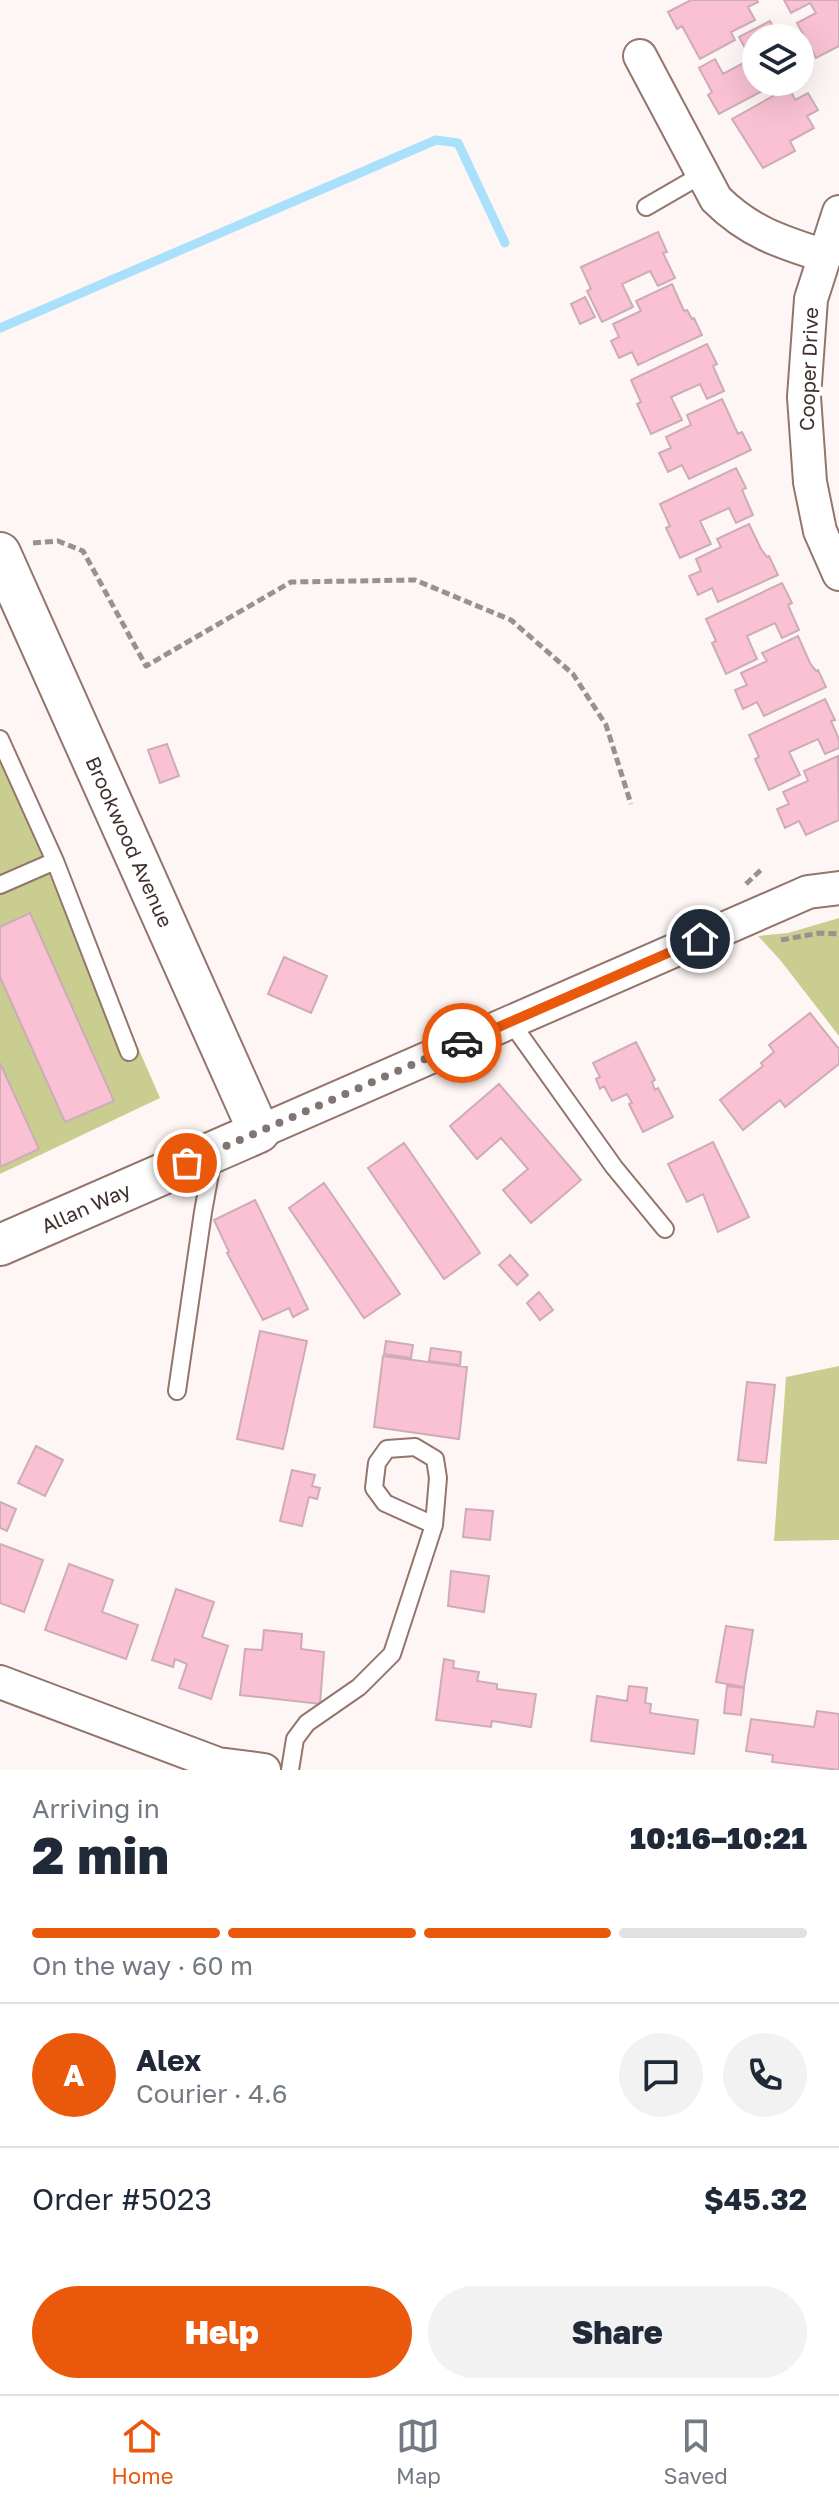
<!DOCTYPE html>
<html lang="en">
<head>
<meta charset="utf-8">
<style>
  :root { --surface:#fff; --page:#f2f2f3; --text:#1f2937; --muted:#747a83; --line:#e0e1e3; --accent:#ea580c }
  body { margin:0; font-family:"Golos Text",sans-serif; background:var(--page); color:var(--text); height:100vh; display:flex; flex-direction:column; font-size:30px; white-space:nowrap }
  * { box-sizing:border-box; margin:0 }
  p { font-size:26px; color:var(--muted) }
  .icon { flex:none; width:44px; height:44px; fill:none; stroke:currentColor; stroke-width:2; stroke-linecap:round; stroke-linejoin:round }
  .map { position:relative; height:1770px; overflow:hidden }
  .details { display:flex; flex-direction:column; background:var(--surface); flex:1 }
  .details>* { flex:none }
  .fabs { position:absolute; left:742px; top:24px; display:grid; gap:16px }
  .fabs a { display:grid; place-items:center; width:72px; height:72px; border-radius:50%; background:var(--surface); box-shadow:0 8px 32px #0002; font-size:40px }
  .pin { position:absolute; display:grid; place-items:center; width:68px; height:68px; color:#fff; margin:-34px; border:4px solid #fff; border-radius:50%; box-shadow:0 2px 8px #0007 }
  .courier { position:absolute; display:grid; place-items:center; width:80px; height:80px; margin:-40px; border:6px solid #ea580c; border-radius:50%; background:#fff; color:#222; box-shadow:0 2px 10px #0007 }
  .overview em { font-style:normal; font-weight:800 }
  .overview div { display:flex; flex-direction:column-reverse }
  .overview { display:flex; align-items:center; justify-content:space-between; height:136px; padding:0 32px }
  h1 { font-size:52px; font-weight:800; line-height:60px }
  .bar { display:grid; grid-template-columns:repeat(4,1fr); gap:12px 8px; align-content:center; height:96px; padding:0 32px }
  .bar i { height:10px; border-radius:6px; background:var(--line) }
  .bar .selected { background:var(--accent) }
  .bar p { grid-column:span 4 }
  .line { display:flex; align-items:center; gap:20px; padding:0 32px; border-top:2px solid var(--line) }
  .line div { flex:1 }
  .round { display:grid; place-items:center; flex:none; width:84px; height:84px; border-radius:42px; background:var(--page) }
  .cta { display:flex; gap:16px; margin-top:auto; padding:16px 32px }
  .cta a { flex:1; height:92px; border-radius:48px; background:var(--accent); color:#fff; font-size:32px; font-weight:800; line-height:92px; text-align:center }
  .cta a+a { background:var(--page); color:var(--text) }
  .menu { display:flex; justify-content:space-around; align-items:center; height:112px; border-top:2px solid var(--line); background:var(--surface); font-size:22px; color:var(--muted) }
  .menu a { display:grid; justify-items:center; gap:4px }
  .menu .selected { color:var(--accent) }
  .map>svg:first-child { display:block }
</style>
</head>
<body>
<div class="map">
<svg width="839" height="1770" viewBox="0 0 839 1770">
  <rect width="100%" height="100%" fill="#fef6f4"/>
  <path fill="#c9cd90" d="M0,730L160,1098L0,1174Z
    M839,918V1036L781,961L758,936L788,933Z
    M839,1366V1540L774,1541L786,1377Z"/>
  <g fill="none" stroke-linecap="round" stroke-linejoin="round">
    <path stroke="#a9e0fc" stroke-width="9" d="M0,328L436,140L458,143L505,243"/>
  </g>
  <path fill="#f9c1d3" stroke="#ceacb7" stroke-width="2" d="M691,0H757L758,2L748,7L755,20L731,32L735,40L700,59L682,26L677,29L668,12Z
    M784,0H839V46L816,58L797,23L816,13L810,3L791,13Z
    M770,21L779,38H756V82H779L719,114L708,95L712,92L699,68L715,59L723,74L751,59L739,37Z
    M789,87L795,100L808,93L818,110L807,116L814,128L790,141L795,151L763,168L732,119Z
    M658,232L667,252L663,253L675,278L658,286L650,271L622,284L633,307L602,322L587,291L591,289L581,267Z
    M672,284L684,311L687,310L692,319L694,318L702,335L638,365L632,352L619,358L611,341L619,337L613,324L641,311L636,301Z
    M585,297L595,317L580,324L571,304Z
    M707,344L717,364L713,366L724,391L707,399L700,384L671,397L682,420L651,434L637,404L641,402L631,380Z
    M722,399L738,434L742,432L751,450L689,479L682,465L668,472L659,453L671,448L666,437L691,425L687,415Z
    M736,468L746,488L742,490L753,515L736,523L729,508L700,521L711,544L680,558L666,528L670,526L660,504Z
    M749,524L761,549L767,557L769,556L778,575L718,602L712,588L698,595L689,576L701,571L696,559L721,547L717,539Z
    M782,583L792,603L788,605L799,630L782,638L775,623L747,636L757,659L726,674L712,643L716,641L706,619Z
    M798,636L810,663L816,671L818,670L826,687L764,716L757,702L743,709L735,690L747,685L741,673L767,661L762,653Z
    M825,699L835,720L831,721L839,739V748L825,754L818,739L789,752L800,775L769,790L755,759L759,757L749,735Z
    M167,744L179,776L160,783L148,750Z
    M838,756L839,820L806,835L799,821L785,828L777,809L789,804L783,792L808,781L804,771Z
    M30,913L114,1101L65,1122L0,977V927Z
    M284,957L327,976L311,1013L268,994Z
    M810,1013L839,1049V1064L785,1107L780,1100L743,1130L720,1100L763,1066L761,1063L774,1052L769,1045Z
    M636,1042L655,1080L652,1082L655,1090L658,1088L673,1117L643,1132L629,1104L632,1103L627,1094L612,1101L604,1086L600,1089L596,1079L600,1077L593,1063Z
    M0,1063L39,1149L0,1167Z
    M499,1084L581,1180L531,1223L503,1190L528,1169L501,1138L477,1159L450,1126Z
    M713,1142L749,1217L718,1232L703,1194L687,1202L668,1164Z
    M404,1143L480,1253L444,1279L368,1168Z
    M324,1183L400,1294L364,1318L289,1208Z
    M255,1200L308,1309L293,1317L289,1308L263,1320L227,1253L229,1252L214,1220Z
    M510,1255L528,1275L517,1285L499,1265Z
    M539,1292L553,1310L540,1320L527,1303Z
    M260,1331L307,1341L283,1449L237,1439Z
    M386,1341L413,1345L411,1358L384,1354Z
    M431,1348L461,1352L460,1365L429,1361Z
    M383,1356L467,1367L459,1439L374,1427Z
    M747,1382L775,1385L766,1463L738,1460Z
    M36,1446L63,1460L45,1496L18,1483Z
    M292,1470L315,1475L312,1486L320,1488L317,1499L309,1497L302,1526L280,1521Z
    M0,1502L16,1509L7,1531L0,1528Z
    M466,1509L493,1511L490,1540L463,1537Z
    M0,1544L43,1560L24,1612L0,1603Z
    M69,1564L113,1580L102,1612L138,1625L126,1659L45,1630Z
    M451,1571L489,1576L484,1612L448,1606Z
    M176,1589L214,1602L202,1637L228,1646L211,1699L179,1688L187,1664L175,1659L173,1667L152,1660Z
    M726,1626L753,1630L744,1687L716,1682Z
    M264,1630L302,1634L301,1649L324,1652L320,1704L240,1695L245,1649L262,1650Z
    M444,1659L454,1661L453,1668L479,1672L477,1681L497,1684V1689L536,1694L531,1727L492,1721L491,1727L436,1720Z
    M629,1686L647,1688L645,1703L651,1704L650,1713L698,1720L694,1754L591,1741L597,1696L627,1701Z
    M727,1686L744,1688L741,1715L724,1713Z
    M817,1711L839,1714V1770L772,1762L773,1755L746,1751L751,1719L814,1727Z"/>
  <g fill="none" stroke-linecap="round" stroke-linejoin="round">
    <g stroke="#93756a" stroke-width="20">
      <path id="service" d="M646,207L703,174
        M0,739L55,861L129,1052
        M0,885L55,861
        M510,1021L614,1167L665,1229
        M177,1391L203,1212L213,1157
        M290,1770L295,1739L307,1723L359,1687L392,1654L434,1525L438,1478L435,1459L415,1447L387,1449L377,1463L374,1488L385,1503L434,1525"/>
    </g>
    <g stroke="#93756a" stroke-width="36">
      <path id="minor" d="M640,56L716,199C749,232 781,242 825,256
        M839,212L811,299L804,397L810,482L820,531L839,574
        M259,1132L808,892L839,888
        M0,1682L218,1764L264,1770"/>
    </g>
    <g stroke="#93756a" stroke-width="44">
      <path id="tertiary" d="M0,553L259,1132L0,1245"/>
    </g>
    <path stroke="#9b908d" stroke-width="5" stroke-dasharray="8 4" stroke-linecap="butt" d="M33,543L58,541L83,551L146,666L291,582L415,580L511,620L573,674L606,725L631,804
      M746,884L763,868
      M781,940L820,933L839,934"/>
    <use href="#service" stroke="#fff" stroke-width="16"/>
    <use href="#minor" stroke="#fff" stroke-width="32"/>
    <use href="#tertiary" stroke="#fff" stroke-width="40"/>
  </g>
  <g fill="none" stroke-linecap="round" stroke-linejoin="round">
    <path stroke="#817572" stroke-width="8" stroke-dasharray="0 14.4" d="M187,1163L462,1043"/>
    <path stroke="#ea580c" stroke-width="10" d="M462,1043L700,939"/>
  </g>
  <g text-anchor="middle" stroke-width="8" stroke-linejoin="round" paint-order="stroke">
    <g font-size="20" fill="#3e302c" stroke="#fff">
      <text transform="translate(809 369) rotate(-88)" y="7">Cooper Drive</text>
      <text transform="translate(129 842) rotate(66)" y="7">Brookwood Avenue</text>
      <text transform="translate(86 1208) rotate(-24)" y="7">Allan Way</text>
    </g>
  </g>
</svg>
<div class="fabs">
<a><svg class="icon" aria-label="layers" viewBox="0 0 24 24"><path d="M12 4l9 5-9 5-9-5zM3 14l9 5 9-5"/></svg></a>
</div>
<div class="pin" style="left:187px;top:1163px;background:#ea580c"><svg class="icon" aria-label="bag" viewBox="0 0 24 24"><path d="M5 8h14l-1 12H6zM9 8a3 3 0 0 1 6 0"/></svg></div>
<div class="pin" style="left:700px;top:939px;background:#1f2937"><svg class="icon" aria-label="home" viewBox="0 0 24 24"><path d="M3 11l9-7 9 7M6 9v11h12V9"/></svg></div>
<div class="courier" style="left:462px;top:1043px"><svg class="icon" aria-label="car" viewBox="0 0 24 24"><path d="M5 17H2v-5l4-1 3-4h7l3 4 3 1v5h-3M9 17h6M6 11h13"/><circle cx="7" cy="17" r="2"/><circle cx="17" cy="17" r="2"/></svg></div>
</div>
<section class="details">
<div class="overview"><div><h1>2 min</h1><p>Arriving in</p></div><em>10:16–10:21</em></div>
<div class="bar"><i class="selected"></i><i class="selected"></i><i class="selected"></i><i></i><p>On the way · 60 m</p></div>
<div class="line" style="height:144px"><b class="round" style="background:var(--accent);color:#fff">A</b><div><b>Alex</b><p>Courier · 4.6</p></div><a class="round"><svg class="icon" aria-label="chat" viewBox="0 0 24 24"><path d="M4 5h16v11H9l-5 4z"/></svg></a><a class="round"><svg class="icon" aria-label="phone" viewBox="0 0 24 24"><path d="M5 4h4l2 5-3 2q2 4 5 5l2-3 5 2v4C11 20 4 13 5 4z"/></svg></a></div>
<div class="line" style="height:104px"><div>Order #5023</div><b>$45.32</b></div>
<div class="cta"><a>Help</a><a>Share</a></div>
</section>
<nav class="menu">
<a class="selected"><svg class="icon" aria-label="home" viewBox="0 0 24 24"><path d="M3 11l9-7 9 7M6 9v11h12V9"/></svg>Home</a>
<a><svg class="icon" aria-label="map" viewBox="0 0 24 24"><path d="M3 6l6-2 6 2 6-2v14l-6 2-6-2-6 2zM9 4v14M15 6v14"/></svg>Map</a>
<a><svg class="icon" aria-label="saved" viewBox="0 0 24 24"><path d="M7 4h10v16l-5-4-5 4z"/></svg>Saved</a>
</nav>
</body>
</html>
